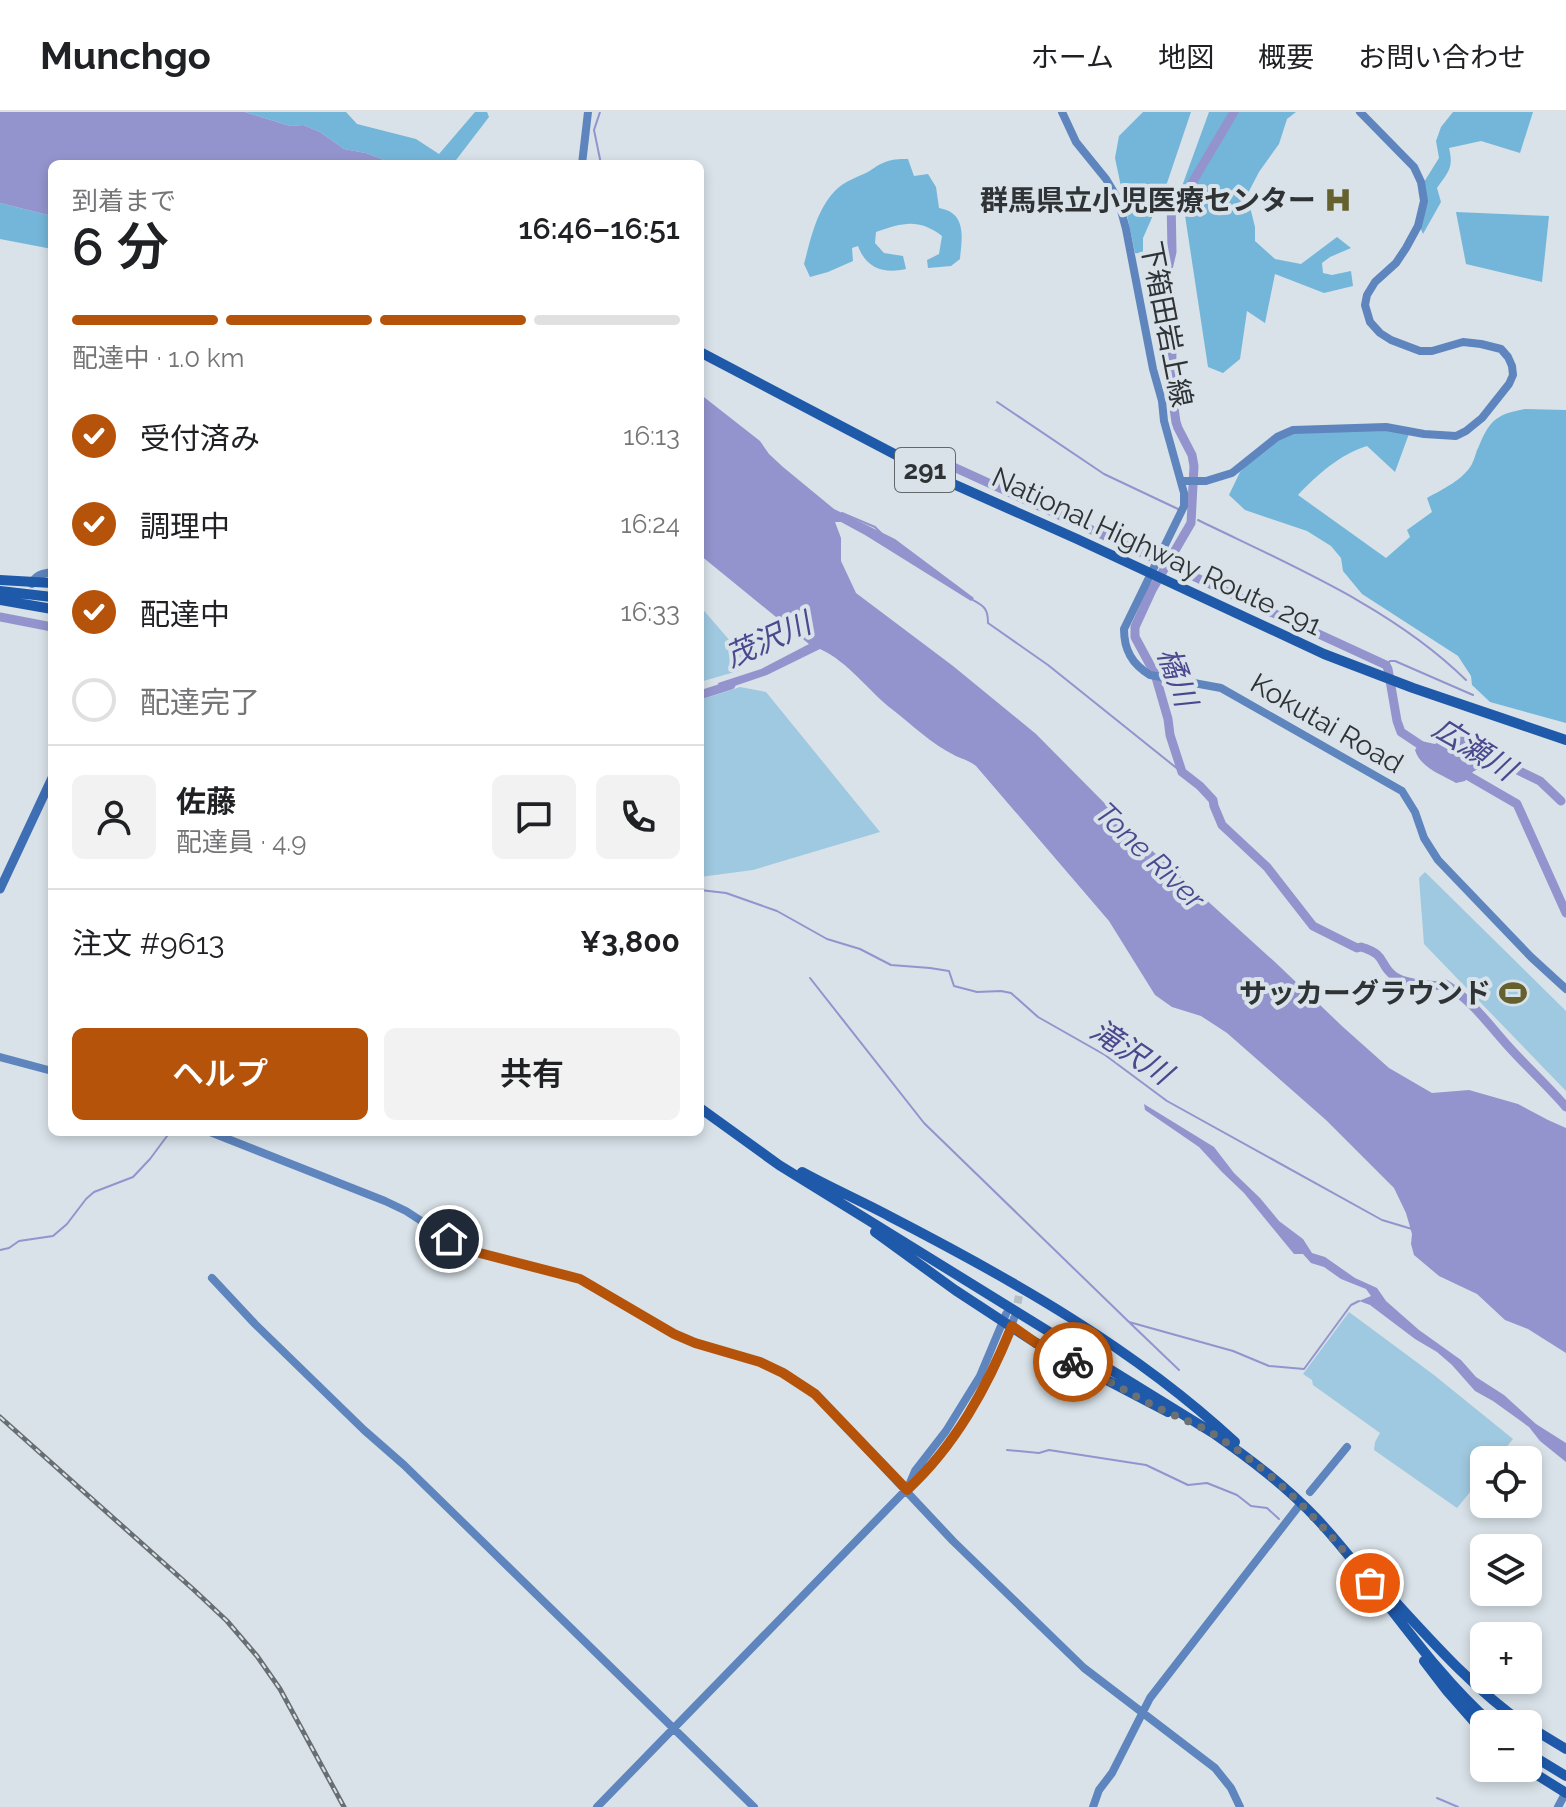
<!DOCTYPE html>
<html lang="ja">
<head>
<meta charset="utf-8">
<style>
  :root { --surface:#fff; --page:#f2f2f2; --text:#202124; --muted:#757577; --line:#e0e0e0; --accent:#b45309 }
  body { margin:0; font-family:Raleway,"Noto Sans JP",sans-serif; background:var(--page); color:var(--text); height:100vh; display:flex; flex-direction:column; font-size:30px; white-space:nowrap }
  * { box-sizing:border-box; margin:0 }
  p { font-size:26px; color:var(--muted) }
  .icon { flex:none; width:44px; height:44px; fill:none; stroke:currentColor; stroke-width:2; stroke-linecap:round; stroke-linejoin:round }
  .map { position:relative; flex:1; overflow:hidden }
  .details { position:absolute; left:48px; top:48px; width:656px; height:976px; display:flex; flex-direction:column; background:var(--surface); border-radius:12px; box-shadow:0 4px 12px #0003 }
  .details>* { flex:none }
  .fabs { position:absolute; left:1470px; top:1334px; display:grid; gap:16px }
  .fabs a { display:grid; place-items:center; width:72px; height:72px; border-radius:12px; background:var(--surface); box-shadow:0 4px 12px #0003; font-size:40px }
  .pin { position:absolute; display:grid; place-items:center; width:68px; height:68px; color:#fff; margin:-34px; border:4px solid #fff; border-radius:50%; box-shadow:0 2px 8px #0007 }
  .courier { position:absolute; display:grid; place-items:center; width:80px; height:80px; margin:-40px; border:6px solid #b45309; border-radius:50%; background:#fff; color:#222; box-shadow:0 2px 10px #0007 }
  .summary em { font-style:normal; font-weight:600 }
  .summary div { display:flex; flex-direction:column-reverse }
  .summary { display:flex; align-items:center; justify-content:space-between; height:136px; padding:0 24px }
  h1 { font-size:52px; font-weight:600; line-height:60px }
  .bar { display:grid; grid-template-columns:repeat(4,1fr); gap:12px 8px; align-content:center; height:96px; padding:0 24px }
  .bar i { height:10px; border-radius:6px; background:var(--line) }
  .bar .on { background:var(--accent) }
  .bar p { grid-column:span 4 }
  .line { display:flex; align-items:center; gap:20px; padding:0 24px; border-top:2px solid var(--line) }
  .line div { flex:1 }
  .round { display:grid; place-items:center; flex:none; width:84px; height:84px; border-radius:12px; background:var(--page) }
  ol { padding:0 24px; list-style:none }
  li { display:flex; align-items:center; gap:24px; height:88px }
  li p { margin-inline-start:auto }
  li .icon { padding:8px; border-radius:50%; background:var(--accent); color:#fff; stroke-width:4 }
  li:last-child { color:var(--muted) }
  li i { width:44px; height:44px; border:4px solid var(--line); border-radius:50% }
  .primary-button { display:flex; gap:16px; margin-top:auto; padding:16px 24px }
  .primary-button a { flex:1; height:92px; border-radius:12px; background:var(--accent); color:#fff; font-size:32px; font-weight:600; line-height:92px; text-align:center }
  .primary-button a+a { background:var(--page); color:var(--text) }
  header { display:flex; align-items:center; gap:48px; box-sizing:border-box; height:112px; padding:0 40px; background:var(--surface); border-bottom:2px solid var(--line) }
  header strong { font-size:38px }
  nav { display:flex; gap:44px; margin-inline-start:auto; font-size:28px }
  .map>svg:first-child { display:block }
</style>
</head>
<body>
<header>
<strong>Munchgo</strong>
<nav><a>ホーム</a><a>地図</a><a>概要</a><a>お問い合わせ</a></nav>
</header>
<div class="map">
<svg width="1566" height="1695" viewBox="0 0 1566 1695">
  <rect width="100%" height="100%" fill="#d8e2e8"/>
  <path fill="#9fc9e0" d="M700,494L743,544L738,559L700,570Z
    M740,575L766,580L880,720L753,758L700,765V588Z
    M1425,760L1566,899V979L1424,832L1419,766Z
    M1349,1200L1434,1263L1513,1327L1496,1348H1484V1363L1457,1396L1374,1338L1375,1330L1380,1321L1313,1273L1312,1268L1303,1262Z"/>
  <path fill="#74b6d9" d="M245,0H346L357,12L416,27L439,42L475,0H487L489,5L453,52H395L366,41L344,37L320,20L303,13L290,14Z
    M1143,0H1191L1166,74L1143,126V142L1135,141L1115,46L1119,24Z
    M1209,0H1296L1287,7L1279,32L1259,60L1247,83L1255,115V129L1275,147L1301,152L1337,125L1351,136L1330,145L1322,151L1323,161L1332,163L1351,159L1353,174L1324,181L1275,162L1265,211L1247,199L1240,247L1223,261L1208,255L1181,77Z
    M1453,0H1533L1520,41L1481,29L1449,36C1454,56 1448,60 1437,76L1441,90L1423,122L1420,115L1424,70L1439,46L1436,29L1441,15Z
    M908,47L914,64L928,62L936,75L939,96C943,97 948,98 952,101C966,111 961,133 960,147L951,154L928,156L927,148L939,142L942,124C918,106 903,111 876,120L875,131L884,141L903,144L906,157C883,162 866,156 858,134L852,136L853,149L828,160L810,165L804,152C811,126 817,95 838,76C846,69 857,65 866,61C872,58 877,53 883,51C891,47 899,47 908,47Z
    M0,91L52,104V137L0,127Z
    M1456,100L1549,104L1542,170L1466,152Z
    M1525,297L1566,298V611L1490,590L1472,573L1471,564L1458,544L1362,482L1343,459L1341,446L1331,434L1307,419L1245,398L1229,383L1240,360L1257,343L1278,327L1294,320L1361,317L1410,319L1395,360L1367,334C1339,343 1318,362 1298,383L1386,446L1410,425L1407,418L1432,400L1427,386C1443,377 1463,368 1472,352C1475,346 1476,339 1479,334C1490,307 1498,302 1525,297Z"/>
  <path fill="#9394cd" d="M0,0H245L290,14L303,13L320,20L344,37L366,41L395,52H52V104L0,91Z
    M700,282L760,329L769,342L783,355L834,397L895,427L974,486L971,489L865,423L841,410H835L841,426V449L856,481L953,554L1036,622L1148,735L1276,851L1343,915L1389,956L1432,981L1469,978L1518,992L1548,1008L1566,1016V1241L1528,1217L1505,1208L1477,1182L1439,1164L1414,1143L1411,1132L1412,1122L1406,1101L1394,1076L1326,1008L1227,921L1201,904L1172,895L1155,883L1109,809L976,654C967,647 963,648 954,643C932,632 912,613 893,598C867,578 850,551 820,537L767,563L720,579L718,571L761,557L809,532L700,443Z
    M1447,625C1470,624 1486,624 1503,642L1496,655C1483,654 1472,657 1465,669L1456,671C1440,662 1420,655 1415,638L1421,629L1435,632Z
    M1144,992L1214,1035L1234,1061L1260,1086L1279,1109L1303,1127L1312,1141L1325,1145L1355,1166L1377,1176L1386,1189L1419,1218L1461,1248L1476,1265L1504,1283L1536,1312L1566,1331V1350L1540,1329L1529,1315L1493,1289L1475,1279L1452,1253L1437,1240L1415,1227L1370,1193L1359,1189L1371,1184L1366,1177L1341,1167L1324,1155L1311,1151L1303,1142H1294L1244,1081L1222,1060L1199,1035L1145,998Z"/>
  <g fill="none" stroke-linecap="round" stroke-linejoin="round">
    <path stroke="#9394cd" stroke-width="2" d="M600,0L594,18L601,52
      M997,290L1104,362L1178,397
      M842,401L875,415L882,422
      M1198,408C1290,453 1393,496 1466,568
      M971,487C983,494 988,495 988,511L1048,553L1184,662
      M1386,553L1390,549H1395L1473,583
      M700,778L726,781L777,799L827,827L860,837L891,853L930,856L949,859L954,874L977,880L1001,879L1011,881L1038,905L1105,943L1167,989L1382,1108L1412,1117
      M810,866L924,1011L1129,1210L1233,1239L1269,1254L1304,1257L1351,1193L1359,1189
      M0,1138L9,1136L19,1129L53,1124L67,1112L86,1087L94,1080L133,1065L150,1047L170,1020
      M1130,1211L1179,1258
      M1007,1338L1039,1341L1049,1338L1146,1353L1188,1373L1207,1371L1237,1383L1251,1394L1267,1396L1279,1407
      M1437,1686L1458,1695"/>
    <path stroke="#9394cd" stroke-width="9" d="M1234,0L1186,81L1171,87L1172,140L1165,170L1167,179L1164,189L1162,203L1172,240L1171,275L1176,310L1178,316L1192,343L1194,354L1191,411L1152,478L1135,515V525L1155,562L1168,607L1170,623L1182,660L1200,674L1213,688L1214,694L1222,713L1267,755L1313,814L1357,836L1361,835C1388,843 1378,852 1394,864C1402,870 1410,870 1419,872C1429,873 1435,875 1445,872C1471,887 1489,913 1509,935C1527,955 1548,974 1566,995
      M936,347L1162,450
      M1171,454L1386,553L1388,557L1397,609L1401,620L1428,638
      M0,505L52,515
      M700,583L731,573
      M1497,648L1540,669L1561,689
      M1460,659L1517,692L1566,801"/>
    <path stroke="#b6bfc4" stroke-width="8" stroke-dasharray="8 4" stroke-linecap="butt" d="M1015,1203L1019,1184"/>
    <path stroke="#5e85be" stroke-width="8" d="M1062,0L1076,30L1106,67L1118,87L1126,117L1153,257L1162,289L1164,309L1184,381V394L1124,517C1124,538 1132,552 1150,563L1221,576L1402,679L1415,700L1424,726L1438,748L1531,845L1566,877
      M582,52L588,0
      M1181,369H1206L1232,361L1277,325L1293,318L1386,315L1424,322L1456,324L1466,319L1482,306L1509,272L1513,263L1512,254L1508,245L1501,237L1481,232L1463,230L1432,239H1420L1391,228L1380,221L1370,210L1365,193L1367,183L1375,170L1396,151L1406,136L1418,114L1424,89L1421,70L1414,55L1360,0
      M32,472C35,462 43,462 52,460
      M0,945L52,959
      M210,1020L385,1089L406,1099L449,1127L472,1139L580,1167L674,1222L695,1231L760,1250L783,1261L815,1282L953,1429L1084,1556L1215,1656L1231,1676L1240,1695
      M212,1166L255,1212L364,1318L404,1353L754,1695
      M909,1373L915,1359L946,1319L980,1264L1006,1202
      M1310,1380L1347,1335
      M597,1695L937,1346C970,1304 998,1258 1014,1206
      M1093,1695L1099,1678L1112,1661L1150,1586L1298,1395
      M1558,1695L1566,1680"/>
    <path stroke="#3e6eb4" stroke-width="9" d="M0,777L52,666"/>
    <path stroke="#1f59aa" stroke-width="10" d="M700,240L942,367L1077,427L1324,542L1413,576L1566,628
      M0,468L52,471
      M0,479L52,485
      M0,488L52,497
      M700,996L779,1053L1213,1321C1250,1347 1286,1374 1317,1407C1378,1472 1424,1552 1492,1612
      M802,1060C831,1076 861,1089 889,1104C1011,1167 1134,1236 1235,1330
      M875,1120L955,1178L1036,1231L1168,1300
      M1378,1471C1425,1521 1468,1573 1524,1612
      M1424,1549L1447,1579L1484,1621
      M1528,1614L1566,1637
      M1528,1641L1566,1664
      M1526,1656L1566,1681"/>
    <g stroke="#686e71" stroke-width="5">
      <path id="rail" d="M0,1305L194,1478L227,1509L257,1544L280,1577L344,1695"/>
    </g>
    <use href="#rail" stroke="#d8e2e8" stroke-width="2" stroke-dasharray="6" stroke-linecap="butt"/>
  </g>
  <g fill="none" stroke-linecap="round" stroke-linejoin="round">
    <path stroke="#6a7074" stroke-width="8" stroke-dasharray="0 14.4" d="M1073,1250C1101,1264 1127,1280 1154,1294C1174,1304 1196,1311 1215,1323C1277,1362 1325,1414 1370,1471"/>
    <path stroke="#b45309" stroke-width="10" d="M449,1127L472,1139L580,1167L674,1222L695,1231L760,1250L783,1261L815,1282L907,1378C956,1333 987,1275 1012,1214L1036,1231L1073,1250"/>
  </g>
  <defs>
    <g id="hospital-bare" transform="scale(2.16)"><path d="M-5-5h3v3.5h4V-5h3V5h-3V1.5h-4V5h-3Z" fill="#64612e" stroke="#d8e2e8" stroke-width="2.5" paint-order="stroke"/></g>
    <g id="stadium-bare" transform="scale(2.16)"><path d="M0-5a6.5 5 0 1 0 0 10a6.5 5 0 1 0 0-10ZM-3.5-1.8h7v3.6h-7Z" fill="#64612e" stroke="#d8e2e8" stroke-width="2.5" paint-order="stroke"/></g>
  </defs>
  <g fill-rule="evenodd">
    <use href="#hospital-bare" x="1338" y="88"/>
    <use href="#stadium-bare" x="1513" y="881"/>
  </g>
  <g text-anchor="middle" stroke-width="8" stroke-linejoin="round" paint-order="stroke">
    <rect fill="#d8e2e8" stroke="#62686b" stroke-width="2" x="895" y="336" width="60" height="44" rx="6"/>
    <g font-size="26" font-weight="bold" fill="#2f3335">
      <text x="925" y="367">291</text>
    </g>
    <g font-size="28" font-weight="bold" fill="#2f3335" stroke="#d8e2e8" text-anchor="end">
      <text x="1316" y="98">群馬県立小児医療センター</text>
      <text x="1491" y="891">サッカーグラウンド</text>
    </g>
    <g font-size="28" fill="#2f3335" stroke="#d8e2e8">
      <text transform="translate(1167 212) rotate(79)" y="10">下箱田岩上線</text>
      <text transform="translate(1157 439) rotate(25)" y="10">National Highway Route 291</text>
      <text transform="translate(1327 611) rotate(30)" y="10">Kokutai Road</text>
    </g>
    <g font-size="30" font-style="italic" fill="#4c488f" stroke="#d8e2e8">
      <text transform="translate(768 528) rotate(-24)" y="10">茂沢川</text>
      <text transform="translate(1177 565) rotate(70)" y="10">橘川</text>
      <text transform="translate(1474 637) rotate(32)" y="10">広瀬川</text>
      <text transform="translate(1150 744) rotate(44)" y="10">Tone River</text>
      <text transform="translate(1131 940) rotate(34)" y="10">滝沢川</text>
    </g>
  </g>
</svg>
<div class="fabs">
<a><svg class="icon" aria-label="locate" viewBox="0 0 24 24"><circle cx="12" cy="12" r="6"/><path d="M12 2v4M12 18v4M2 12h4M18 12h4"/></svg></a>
<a><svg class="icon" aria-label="layers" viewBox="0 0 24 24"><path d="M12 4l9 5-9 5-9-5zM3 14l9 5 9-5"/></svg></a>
<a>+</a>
<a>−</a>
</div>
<div class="pin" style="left:1370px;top:1471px;background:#ea580c"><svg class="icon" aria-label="bag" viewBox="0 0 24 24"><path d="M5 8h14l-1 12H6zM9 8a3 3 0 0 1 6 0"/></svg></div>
<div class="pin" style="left:449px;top:1127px;background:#1f2937"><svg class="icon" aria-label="home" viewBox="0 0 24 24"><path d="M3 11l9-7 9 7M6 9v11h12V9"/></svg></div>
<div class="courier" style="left:1073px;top:1250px"><svg class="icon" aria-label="bike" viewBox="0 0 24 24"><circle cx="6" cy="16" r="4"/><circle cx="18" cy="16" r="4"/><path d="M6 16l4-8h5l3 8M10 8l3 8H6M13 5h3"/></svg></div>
<section class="details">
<div class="summary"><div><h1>6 分</h1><p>到着まで</p></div><em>16:46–16:51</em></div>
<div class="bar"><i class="on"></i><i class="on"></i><i class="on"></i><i></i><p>配達中 · 1.0 km</p></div>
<ol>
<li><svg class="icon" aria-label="check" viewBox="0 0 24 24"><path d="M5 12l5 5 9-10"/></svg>受付済み<p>16:13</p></li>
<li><svg class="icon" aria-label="check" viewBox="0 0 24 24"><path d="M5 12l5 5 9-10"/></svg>調理中<p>16:24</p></li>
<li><svg class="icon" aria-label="check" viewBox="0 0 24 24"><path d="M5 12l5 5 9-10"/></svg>配達中<p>16:33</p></li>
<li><i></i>配達完了</li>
</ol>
<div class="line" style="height:144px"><a class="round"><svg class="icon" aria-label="person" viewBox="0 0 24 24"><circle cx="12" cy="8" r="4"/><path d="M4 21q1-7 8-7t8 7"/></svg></a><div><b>佐藤</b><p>配達員 · 4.9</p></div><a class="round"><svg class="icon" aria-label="chat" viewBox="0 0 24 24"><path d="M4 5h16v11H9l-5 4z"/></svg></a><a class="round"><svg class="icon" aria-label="phone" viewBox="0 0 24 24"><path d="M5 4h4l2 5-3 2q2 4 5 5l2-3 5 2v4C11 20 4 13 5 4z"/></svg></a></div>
<div class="line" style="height:104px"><div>注文 #9613</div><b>¥3,800</b></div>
<div class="primary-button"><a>ヘルプ</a><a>共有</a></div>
</section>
</div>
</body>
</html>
